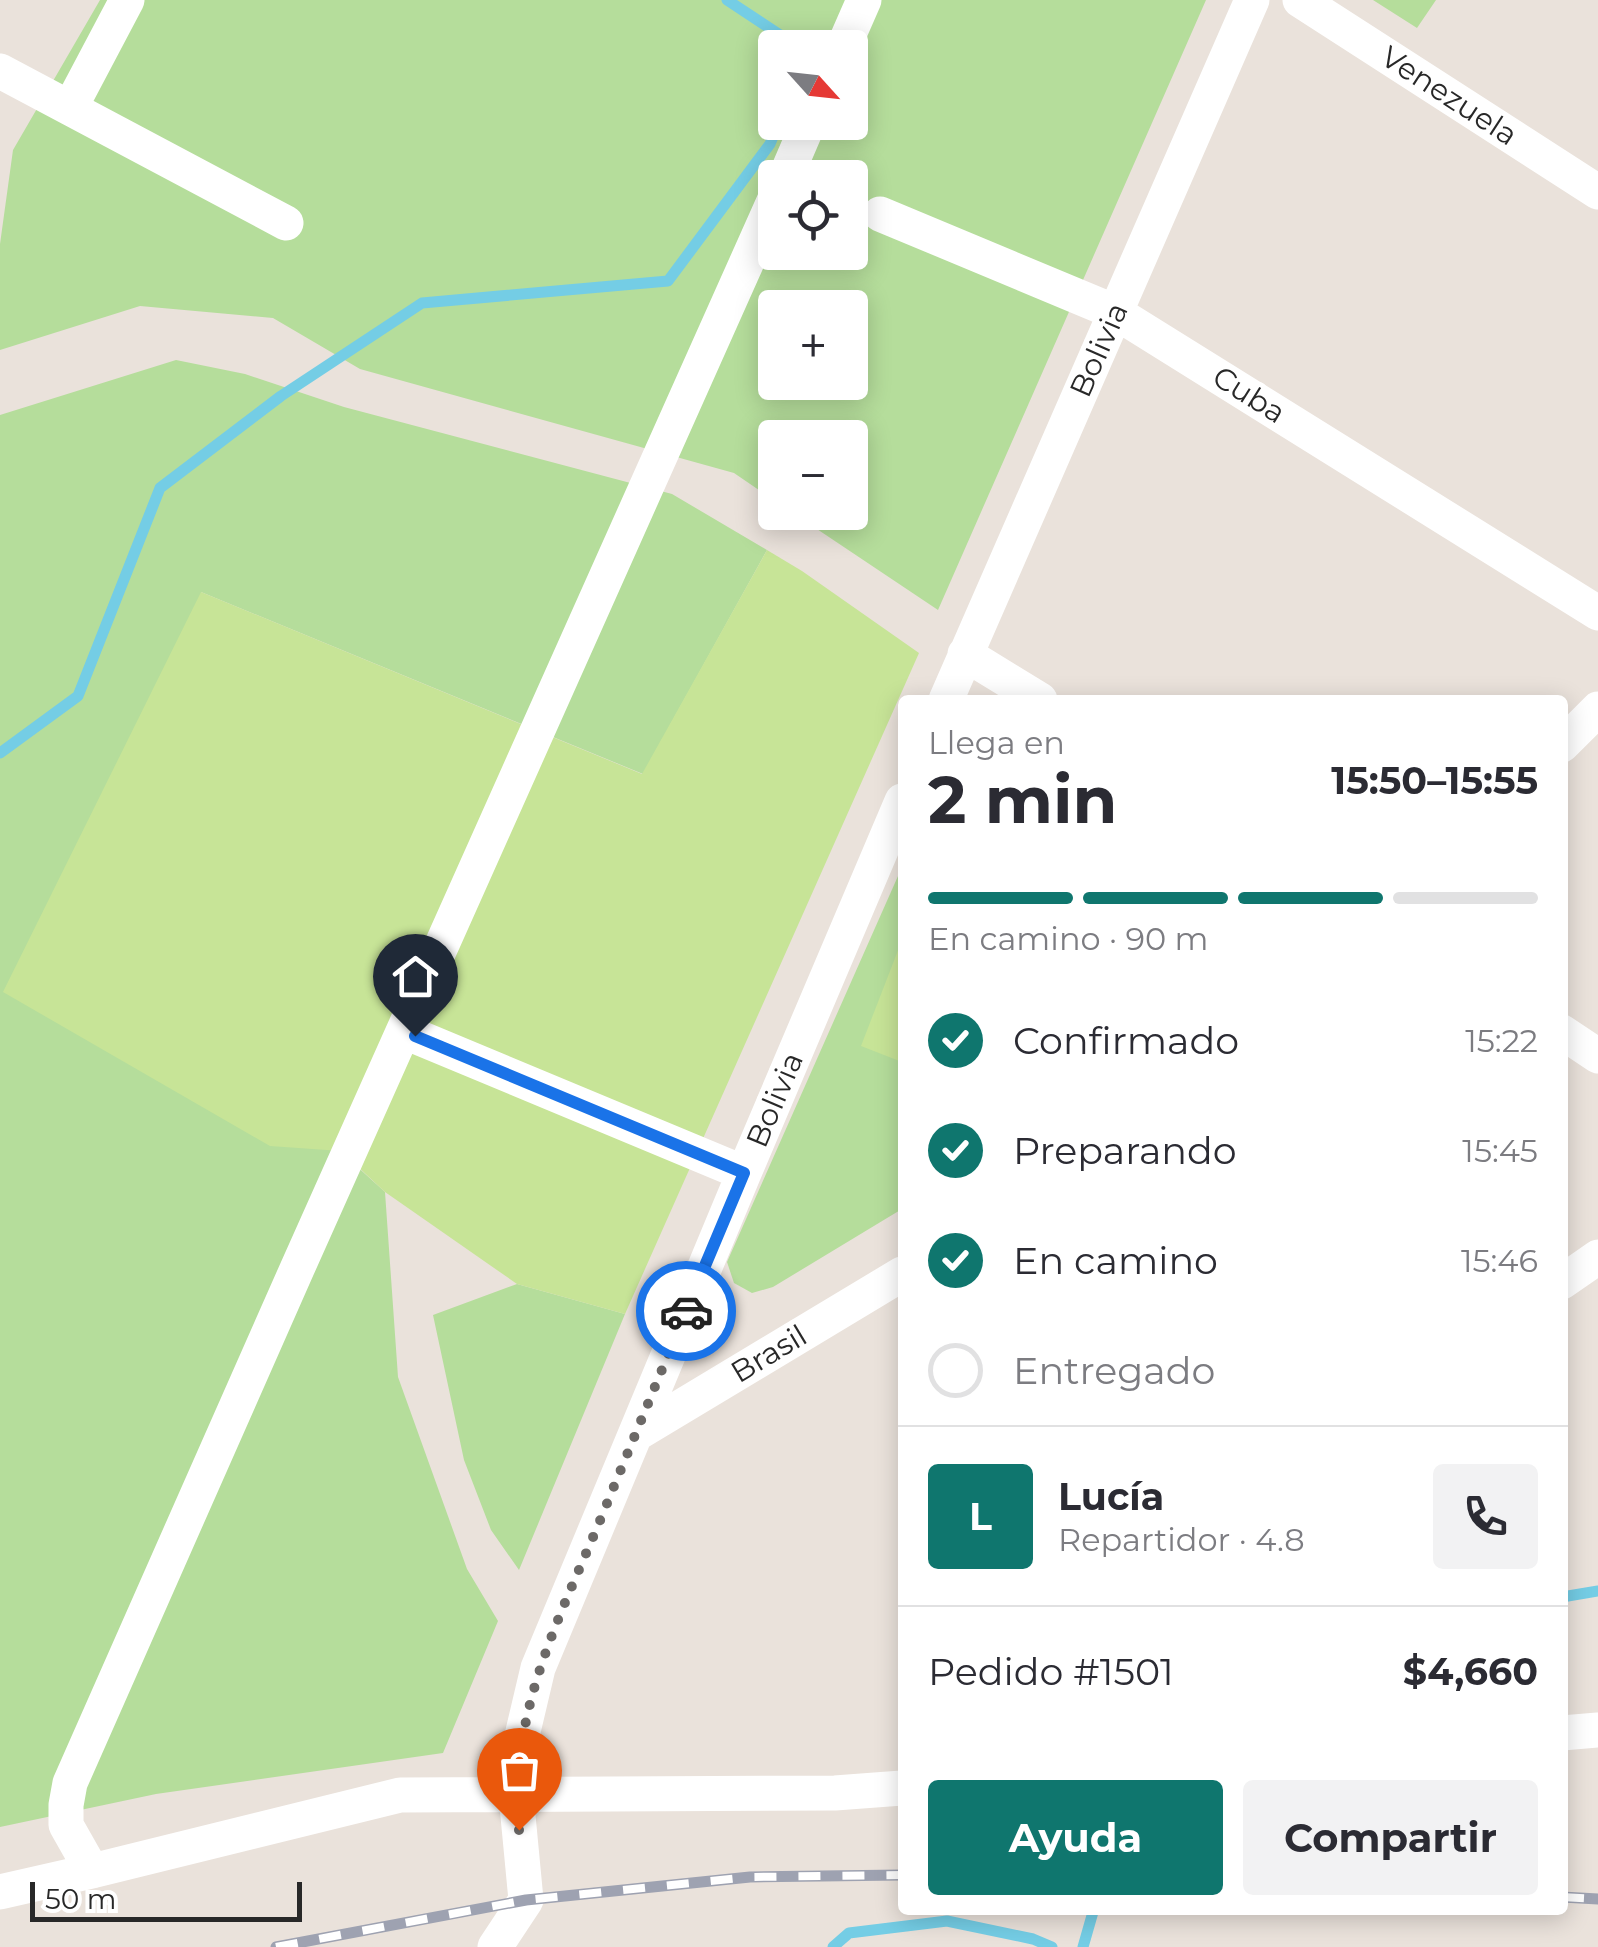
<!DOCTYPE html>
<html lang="es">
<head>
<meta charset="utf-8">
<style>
  :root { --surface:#fff; --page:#f2f2f3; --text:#2b2b33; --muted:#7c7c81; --line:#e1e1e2; --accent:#0f766e }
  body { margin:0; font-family:Montserrat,sans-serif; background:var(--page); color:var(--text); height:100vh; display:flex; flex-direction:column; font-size:38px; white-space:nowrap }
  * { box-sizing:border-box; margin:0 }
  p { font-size:32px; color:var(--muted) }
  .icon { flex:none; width:55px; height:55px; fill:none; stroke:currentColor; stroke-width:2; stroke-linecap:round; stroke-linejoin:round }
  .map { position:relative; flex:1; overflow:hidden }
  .sheet { position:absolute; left:898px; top:695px; width:670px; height:1220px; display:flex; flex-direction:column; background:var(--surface); border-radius:10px; box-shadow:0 5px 25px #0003 }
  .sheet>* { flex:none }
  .needle { width:65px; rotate:117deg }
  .buttons { position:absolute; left:758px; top:30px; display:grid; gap:20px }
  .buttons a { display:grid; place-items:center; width:110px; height:110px; border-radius:10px; background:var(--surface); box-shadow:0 5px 25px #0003; font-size:50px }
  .scale { position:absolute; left:30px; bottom:25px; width:272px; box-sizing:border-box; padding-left:10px; border:5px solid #282828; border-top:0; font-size:28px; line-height:35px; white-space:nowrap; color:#282828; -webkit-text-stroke:8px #fff; paint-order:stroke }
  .pin { position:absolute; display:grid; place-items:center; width:85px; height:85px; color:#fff; margin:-102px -42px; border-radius:50% 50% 50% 0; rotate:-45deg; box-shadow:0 0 10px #0007 }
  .pin .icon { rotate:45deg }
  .courier { position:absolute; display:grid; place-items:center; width:100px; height:100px; margin:-50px; border:8px solid #1a73e8; border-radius:50%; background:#fff; color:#222; box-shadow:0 2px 12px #0007 }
  .overview em { font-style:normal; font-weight:700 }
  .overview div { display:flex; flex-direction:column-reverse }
  .overview { display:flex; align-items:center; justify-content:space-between; height:170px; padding:0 30px }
  h1 { font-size:65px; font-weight:700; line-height:75px }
  .bar { display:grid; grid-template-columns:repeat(4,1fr); gap:15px 10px; align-content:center; height:120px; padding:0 30px }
  .bar i { height:12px; border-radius:8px; background:var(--line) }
  .bar .on { background:var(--accent) }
  .bar p { grid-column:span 4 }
  .line { display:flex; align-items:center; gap:25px; padding:0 30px; border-top:2px solid var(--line) }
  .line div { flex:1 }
  .round { display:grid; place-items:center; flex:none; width:105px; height:105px; border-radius:10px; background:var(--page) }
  ol { padding:0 30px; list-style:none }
  li { display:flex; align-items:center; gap:30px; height:110px }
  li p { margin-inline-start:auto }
  li .icon { padding:10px; border-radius:50%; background:var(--accent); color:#fff; stroke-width:4 }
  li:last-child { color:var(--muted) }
  li i { width:55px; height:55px; border:5px solid var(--line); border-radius:50% }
  .action { display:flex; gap:20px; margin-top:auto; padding:20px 30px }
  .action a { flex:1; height:115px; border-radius:10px; background:var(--accent); color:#fff; font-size:40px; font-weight:700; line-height:115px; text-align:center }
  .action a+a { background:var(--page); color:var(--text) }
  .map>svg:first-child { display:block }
</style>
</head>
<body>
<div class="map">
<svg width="1598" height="1947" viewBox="0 0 1598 1947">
  <rect width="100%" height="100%" fill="#eae2db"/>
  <path fill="#b5dd9b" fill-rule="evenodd" d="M100,0H1206L938,610L793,513L850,512V438H775V501L734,473L360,369L273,318L140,306L0,350V244L13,150ZM775,48H850V122H775ZM775,178H850V252H775ZM775,308H850V382H775Z
    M1373,0H1436L1417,28Z
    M176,360L245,374L344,407L672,494L767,550L643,774L201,592L340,1151L385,1192L398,1377L467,1569L498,1621L443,1753L156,1794L0,1827V415Z
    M902,867V1209L773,1287L752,1293L734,1283L727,1262Z
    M517,1284L625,1314L519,1570L491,1530L464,1460L433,1315Z"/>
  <path fill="#c7e497" d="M767,550L802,571L919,653L625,1314L517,1284L385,1192L341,1151L270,1146L3,992L201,592L642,774Z
    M902,940V1062L861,1046Z"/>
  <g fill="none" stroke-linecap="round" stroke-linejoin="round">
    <path stroke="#74cde5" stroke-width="11" d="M727,0L800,48
      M0,753L78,696L160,488L281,396L422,303L668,281L770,144L779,122
      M1562,1597L1598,1591
      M833,1947L849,1933L947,1921L1033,1939L1052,1947
      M1083,1947L1093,1912"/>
    <path stroke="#fff" stroke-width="35" d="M1300,0L1598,192
      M843,48L864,0
      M0,71L286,223
      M70,108L127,0
      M785,178L809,122
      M880,214L1115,312L1598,613
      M965,654L1040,700
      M946,700L1252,0
      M1562,745L1598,709
      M1562,1032L1598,1056
      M415,1036L744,1173
      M1562,1282L1598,1257
      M636,1434L902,1274
      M1562,1733L1598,1730
      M92,1871L66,1825V1805L70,1783L297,1269L775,199
      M0,1892L92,1871L400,1795L835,1793L902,1788
      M495,1947L526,1900L516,1795L521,1740L538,1668L744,1173L902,801"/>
    <g stroke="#9ea2b1" stroke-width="11">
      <path id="rail" d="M1562,1897L1598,1899
        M276,1947L526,1900L750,1877L902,1875"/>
    </g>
    <use href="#rail" stroke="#fff" stroke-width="8" stroke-dasharray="22" stroke-linecap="butt"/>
  </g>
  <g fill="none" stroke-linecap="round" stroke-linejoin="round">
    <path stroke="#6c6967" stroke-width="10" stroke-dasharray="0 18" d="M519,1830C509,1716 556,1625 599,1523C628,1452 657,1382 686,1311"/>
    <path stroke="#1a73e8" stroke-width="12" d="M415,1036L744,1173L686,1311"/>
  </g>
  <g text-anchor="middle" stroke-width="10" stroke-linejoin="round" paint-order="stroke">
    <g font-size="30" fill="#282828" stroke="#fff">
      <text transform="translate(1449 96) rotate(33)" y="10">Venezuela</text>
      <text transform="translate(1099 350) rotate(-66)" y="10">Bolivia</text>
      <text transform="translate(1249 395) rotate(32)" y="10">Cuba</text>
      <text transform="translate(775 1100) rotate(-67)" y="10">Bolivia</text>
      <text transform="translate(769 1354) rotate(-31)" y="10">Brasil</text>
    </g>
  </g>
</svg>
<div class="buttons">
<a><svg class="needle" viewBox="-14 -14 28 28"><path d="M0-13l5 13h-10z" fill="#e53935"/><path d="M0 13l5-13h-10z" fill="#7c7c81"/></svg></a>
<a><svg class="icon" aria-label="locate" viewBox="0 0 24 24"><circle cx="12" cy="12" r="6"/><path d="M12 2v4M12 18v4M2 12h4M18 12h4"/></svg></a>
<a>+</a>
<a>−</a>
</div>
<div class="scale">50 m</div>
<div class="pin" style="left:519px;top:1830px;background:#ea580c"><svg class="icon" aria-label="bag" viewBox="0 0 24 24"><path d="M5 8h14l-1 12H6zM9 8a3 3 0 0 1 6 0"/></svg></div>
<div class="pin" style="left:415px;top:1036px;background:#1f2937"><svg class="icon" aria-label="home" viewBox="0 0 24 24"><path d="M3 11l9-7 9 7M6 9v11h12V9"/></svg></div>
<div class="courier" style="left:686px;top:1311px"><svg class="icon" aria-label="car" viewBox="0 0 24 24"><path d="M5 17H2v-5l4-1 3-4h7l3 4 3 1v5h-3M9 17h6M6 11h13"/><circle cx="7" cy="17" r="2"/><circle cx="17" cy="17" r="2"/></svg></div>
<section class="sheet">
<div class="overview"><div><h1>2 min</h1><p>Llega en</p></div><em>15:50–15:55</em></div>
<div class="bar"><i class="on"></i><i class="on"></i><i class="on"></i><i></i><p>En camino · 90 m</p></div>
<ol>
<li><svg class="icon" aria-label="check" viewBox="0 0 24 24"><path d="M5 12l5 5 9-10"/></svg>Confirmado<p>15:22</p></li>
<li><svg class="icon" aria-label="check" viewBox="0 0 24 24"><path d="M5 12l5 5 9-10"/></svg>Preparando<p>15:45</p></li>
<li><svg class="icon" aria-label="check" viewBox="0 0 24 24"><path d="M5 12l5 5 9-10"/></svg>En camino<p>15:46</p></li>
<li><i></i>Entregado</li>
</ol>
<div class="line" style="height:180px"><b class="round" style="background:var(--accent);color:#fff">L</b><div><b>Lucía</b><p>Repartidor · 4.8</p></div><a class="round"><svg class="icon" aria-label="phone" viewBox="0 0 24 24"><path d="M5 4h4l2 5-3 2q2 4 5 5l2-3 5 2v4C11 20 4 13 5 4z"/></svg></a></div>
<div class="line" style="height:130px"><div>Pedido #1501</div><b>$4,660</b></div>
<div class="action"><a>Ayuda</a><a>Compartir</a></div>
</section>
</div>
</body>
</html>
